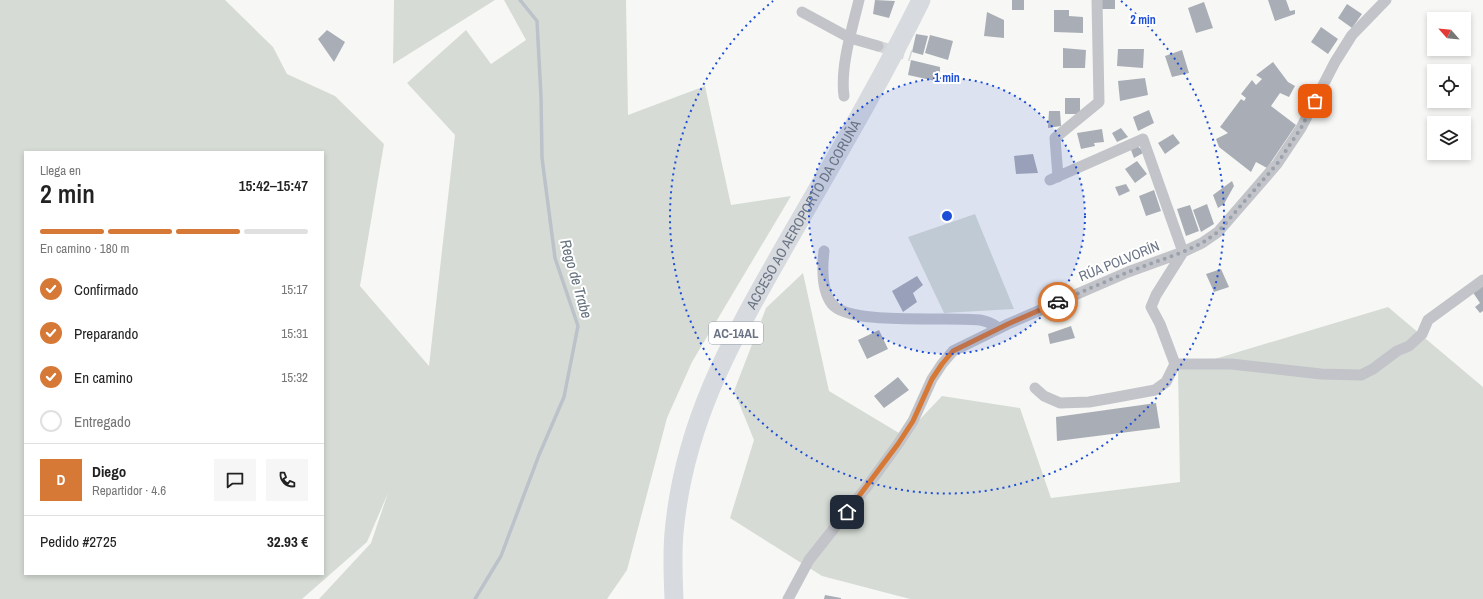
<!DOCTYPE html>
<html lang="es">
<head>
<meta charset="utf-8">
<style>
  :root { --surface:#fff; --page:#f6f6f6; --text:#222; --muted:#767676; --line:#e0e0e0; --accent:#d67937 }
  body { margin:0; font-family:"Archivo Narrow",sans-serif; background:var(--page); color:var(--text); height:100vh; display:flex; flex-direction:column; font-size:15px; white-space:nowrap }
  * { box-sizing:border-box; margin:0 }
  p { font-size:13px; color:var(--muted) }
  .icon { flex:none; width:22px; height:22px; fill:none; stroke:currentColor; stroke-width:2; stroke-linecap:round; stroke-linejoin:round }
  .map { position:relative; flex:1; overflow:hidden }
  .side { position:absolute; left:24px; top:151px; width:300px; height:424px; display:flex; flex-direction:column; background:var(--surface); border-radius:0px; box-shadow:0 2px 6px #0003 }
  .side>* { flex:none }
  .needle { width:26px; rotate:297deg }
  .controls { position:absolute; left:1427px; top:12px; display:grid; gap:8px }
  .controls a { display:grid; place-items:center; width:44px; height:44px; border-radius:0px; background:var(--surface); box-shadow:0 2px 6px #0003; font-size:20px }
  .pin { position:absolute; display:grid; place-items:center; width:34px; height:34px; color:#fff; margin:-17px; border-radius:8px; box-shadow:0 2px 6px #0006 }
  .courier { position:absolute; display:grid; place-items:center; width:40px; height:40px; margin:-20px; border:3px solid #d67937; border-radius:50%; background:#fff; color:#222; box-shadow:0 1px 5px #0007 }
  .headline em { font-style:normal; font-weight:600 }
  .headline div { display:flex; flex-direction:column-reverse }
  .headline { display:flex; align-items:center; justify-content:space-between; height:68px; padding:0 16px }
  h1 { font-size:26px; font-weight:600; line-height:30px }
  .bar { display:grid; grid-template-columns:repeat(4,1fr); gap:6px 4px; align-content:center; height:48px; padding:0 16px }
  .bar i { height:5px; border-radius:3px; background:var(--line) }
  .bar .selected { background:var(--accent) }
  .bar p { grid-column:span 4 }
  .line { display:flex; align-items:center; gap:10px; padding:0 16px; border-top:1px solid var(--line) }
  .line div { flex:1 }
  .round { display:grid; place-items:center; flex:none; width:42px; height:42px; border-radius:0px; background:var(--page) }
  ol { padding:0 16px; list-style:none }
  li { display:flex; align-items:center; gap:12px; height:44px }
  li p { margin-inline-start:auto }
  li .icon { padding:4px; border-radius:50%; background:var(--accent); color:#fff; stroke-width:4 }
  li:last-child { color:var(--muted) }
  li i { width:22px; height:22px; border:2px solid var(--line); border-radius:50% }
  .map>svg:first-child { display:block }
</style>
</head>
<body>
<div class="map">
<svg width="1483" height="599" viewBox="0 0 1483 599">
  <rect width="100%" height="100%" fill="#f7f8f5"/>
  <path fill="#d6dcd5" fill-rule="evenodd" d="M0,0H225L273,47L287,74L335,96L384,144L360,286L429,366L455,135L407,83L466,30L491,64L526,40L504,0H626L628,115L705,86L731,205L791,196L692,362L667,418L627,570L607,599H319L371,543L388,493L367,542L302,599H0ZM25,152H323V574H25Z
    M394,0H495L393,64Z
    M975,214L1014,309L944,313L908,237Z
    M803,273L829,391L904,436L942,396L1020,408L1051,498L1180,482L1178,370L1388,307L1483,387V599H910L822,576L730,518L754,440L734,391L766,308Z"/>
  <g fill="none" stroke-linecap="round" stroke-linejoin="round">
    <path stroke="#bbc2c9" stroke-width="3.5" d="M475,599L501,556L539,455L564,397L578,326L555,258L542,158L541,97L537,21L520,0"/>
  </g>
  <path fill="#a9aeb6" d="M875,0L895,1L889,18L873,14Z
    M1012,0H1024V10H1012Z
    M1102,0H1115V9H1102Z
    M1268,0H1286L1290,11L1295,10V14L1275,21Z
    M1204,2L1213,28L1196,33L1188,8Z
    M1347,4L1362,14L1352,28L1338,18Z
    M1054,10H1069V16L1083,17V33L1054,32Z
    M987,12L1004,20V38L984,36Z
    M1321,27L1338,39L1328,54L1311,42Z
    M327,30L345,42L334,62L318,39Z
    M916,34L928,36L923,55L912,52Z
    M930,35L953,41L948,60L925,53Z
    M1063,48L1086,50L1085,68H1063Z
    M1118,49H1144L1143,68L1117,66Z
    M1182,50L1189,73L1172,77L1165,56Z
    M911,60L940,67V82L908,75Z
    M1273,62L1288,82L1295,86L1289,97L1280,93L1271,106L1296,125L1267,168L1256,162L1251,172L1219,147L1216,139L1228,133L1220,127L1241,99L1244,101L1246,98L1241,94L1252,80L1256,85L1262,79L1256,75Z
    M1145,78L1148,95L1120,101L1118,81Z
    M1065,98H1080V114H1065Z
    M1149,110L1154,123L1138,131L1133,117Z
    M1049,111H1060L1061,126L1048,128Z
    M1121,128L1128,137L1117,142L1112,133Z
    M1102,129L1104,142L1094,143L1095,146L1081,149L1077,133Z
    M1173,134L1180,143L1165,154L1158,143Z
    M1137,146L1141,149L1143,153L1134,158L1131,150Z
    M1033,154L1038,173L1016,174L1014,156Z
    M1137,161L1147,174L1135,183L1125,169Z
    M1232,181L1234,186L1224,204L1218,208L1213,195Z
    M1126,184L1130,191L1119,196L1115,187Z
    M1154,190L1161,211L1146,216L1139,196Z
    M1207,204L1214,224L1201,232L1193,210Z
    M1190,205L1199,231L1186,236L1177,209Z
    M1221,269L1229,287L1214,292L1206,274Z
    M917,276L923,285L913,293L917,302L903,312L892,291Z
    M1483,284V311L1480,313L1475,307L1480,303L1472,291Z
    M1071,326L1075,338L1050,344L1048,334Z
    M879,330L888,349L867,359L858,340Z
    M898,377L909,390L884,408L874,396Z
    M1156,403L1160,428L1057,441L1056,417Z
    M825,595L841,598V599H824Z"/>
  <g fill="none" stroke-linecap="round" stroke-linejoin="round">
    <path stroke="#d4d7d9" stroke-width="11" stroke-dasharray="11 5.5" stroke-linecap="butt" d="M878,46L911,56"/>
    <path stroke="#c2c4c9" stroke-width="11" d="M802,12L850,38L878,46
      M844,96C840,67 852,29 859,0
      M1058,177L1055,138L1099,102L1097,0
      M824,251C822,268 821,290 832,304C849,326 951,316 980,320C986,321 993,324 999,328
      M1175,364H1231L1321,374L1361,375L1373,369L1397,351L1409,346L1422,334L1428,320L1483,280
      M1035,388L1044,396L1060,403L1089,402L1112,398L1155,390L1166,382L1175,364L1160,324L1151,307L1156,295L1183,252L1143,139L1050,180
      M788,599L809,560L869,484L898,444L913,421L932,379L942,364L953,351L1008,324L1128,272L1183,252L1202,243L1218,232L1277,164L1301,128L1335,62L1352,35L1386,0"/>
    <path stroke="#d7dade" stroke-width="19" id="s1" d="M674,599C673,577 672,555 674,533C684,419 735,334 790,237C835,159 881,81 921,0"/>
  </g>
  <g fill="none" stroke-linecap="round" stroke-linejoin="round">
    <path stroke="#9ba2ac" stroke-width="4" stroke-dasharray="0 7.2" d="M1058,302L1128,272L1183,252L1202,243L1218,232L1277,164L1301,128L1315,101"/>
    <path stroke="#d67937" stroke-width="5" d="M847,512L898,444L913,421L932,379L942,364L953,351L1008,324L1058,302"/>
  </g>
  <circle cx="947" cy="216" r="138" fill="#1d4ed8" fill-opacity=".12"/>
  <g fill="none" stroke="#1d4ed8" stroke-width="2" stroke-dasharray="2 4">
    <circle cx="947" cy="216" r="138"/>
    <path d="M1121 1A277 277 0 1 1 773 1"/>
  </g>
  <g text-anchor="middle" stroke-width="4" stroke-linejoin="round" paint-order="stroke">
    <rect fill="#fff" stroke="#969da9" stroke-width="1" x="709" y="322" width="54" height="22" rx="3"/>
    <g font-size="13" font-weight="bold" fill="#697384">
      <text x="736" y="338">AC-14AL</text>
    </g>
    <g font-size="14" fill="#697384" stroke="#fff">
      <text dy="5" stroke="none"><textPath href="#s1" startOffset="413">ACCESO AO AEROPORTO DA CORUÑA</textPath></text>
      <text transform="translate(1119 261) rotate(-22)" y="5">RÚA POLVORÍN</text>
    </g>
    <g font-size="15" font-style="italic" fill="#65737f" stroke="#fff">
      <text transform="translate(576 279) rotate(74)" y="5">Rego de Trabe</text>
    </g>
  </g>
  <circle cx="947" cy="216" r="6" fill="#1d4ed8" stroke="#fff" stroke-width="2"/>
  <g font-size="12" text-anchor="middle" font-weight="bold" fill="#1d4ed8" stroke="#fff" stroke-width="4" stroke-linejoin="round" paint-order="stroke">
    <text x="1143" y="24">2 min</text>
    <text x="947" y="82">1 min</text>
  </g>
</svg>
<div class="controls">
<a><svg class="needle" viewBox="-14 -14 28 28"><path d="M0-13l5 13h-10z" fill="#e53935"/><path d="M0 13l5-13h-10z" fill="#767676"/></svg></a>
<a><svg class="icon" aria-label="locate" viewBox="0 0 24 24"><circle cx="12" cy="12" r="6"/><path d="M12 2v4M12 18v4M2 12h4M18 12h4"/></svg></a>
<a><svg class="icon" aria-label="layers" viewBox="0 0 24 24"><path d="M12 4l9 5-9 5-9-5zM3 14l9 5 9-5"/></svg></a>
</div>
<div class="pin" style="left:1315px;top:101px;background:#ea580c"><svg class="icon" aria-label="bag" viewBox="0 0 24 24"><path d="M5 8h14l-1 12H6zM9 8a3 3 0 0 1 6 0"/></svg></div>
<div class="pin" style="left:847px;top:512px;background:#1f2937"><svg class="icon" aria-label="home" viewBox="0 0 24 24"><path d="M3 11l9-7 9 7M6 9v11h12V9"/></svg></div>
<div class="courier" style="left:1058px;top:302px"><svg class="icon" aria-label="car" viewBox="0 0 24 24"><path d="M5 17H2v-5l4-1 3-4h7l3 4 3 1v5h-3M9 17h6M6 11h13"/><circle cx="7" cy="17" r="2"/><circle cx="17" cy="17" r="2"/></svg></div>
<section class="side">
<div class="headline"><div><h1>2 min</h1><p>Llega en</p></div><em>15:42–15:47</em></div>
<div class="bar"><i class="selected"></i><i class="selected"></i><i class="selected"></i><i></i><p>En camino · 180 m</p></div>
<ol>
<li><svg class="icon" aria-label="check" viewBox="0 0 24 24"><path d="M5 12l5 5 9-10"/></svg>Confirmado<p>15:17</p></li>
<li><svg class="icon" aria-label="check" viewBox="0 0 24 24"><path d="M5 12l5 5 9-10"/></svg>Preparando<p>15:31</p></li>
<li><svg class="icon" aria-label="check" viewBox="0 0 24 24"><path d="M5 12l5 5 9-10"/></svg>En camino<p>15:32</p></li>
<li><i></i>Entregado</li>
</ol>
<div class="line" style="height:72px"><b class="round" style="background:var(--accent);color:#fff">D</b><div><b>Diego</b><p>Repartidor · 4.6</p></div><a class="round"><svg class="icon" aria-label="chat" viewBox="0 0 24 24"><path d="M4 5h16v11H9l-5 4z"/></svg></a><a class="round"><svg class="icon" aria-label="phone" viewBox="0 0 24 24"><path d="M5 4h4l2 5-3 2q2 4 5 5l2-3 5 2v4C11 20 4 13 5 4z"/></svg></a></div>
<div class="line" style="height:52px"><div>Pedido #2725</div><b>32.93 €</b></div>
</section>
</div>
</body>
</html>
